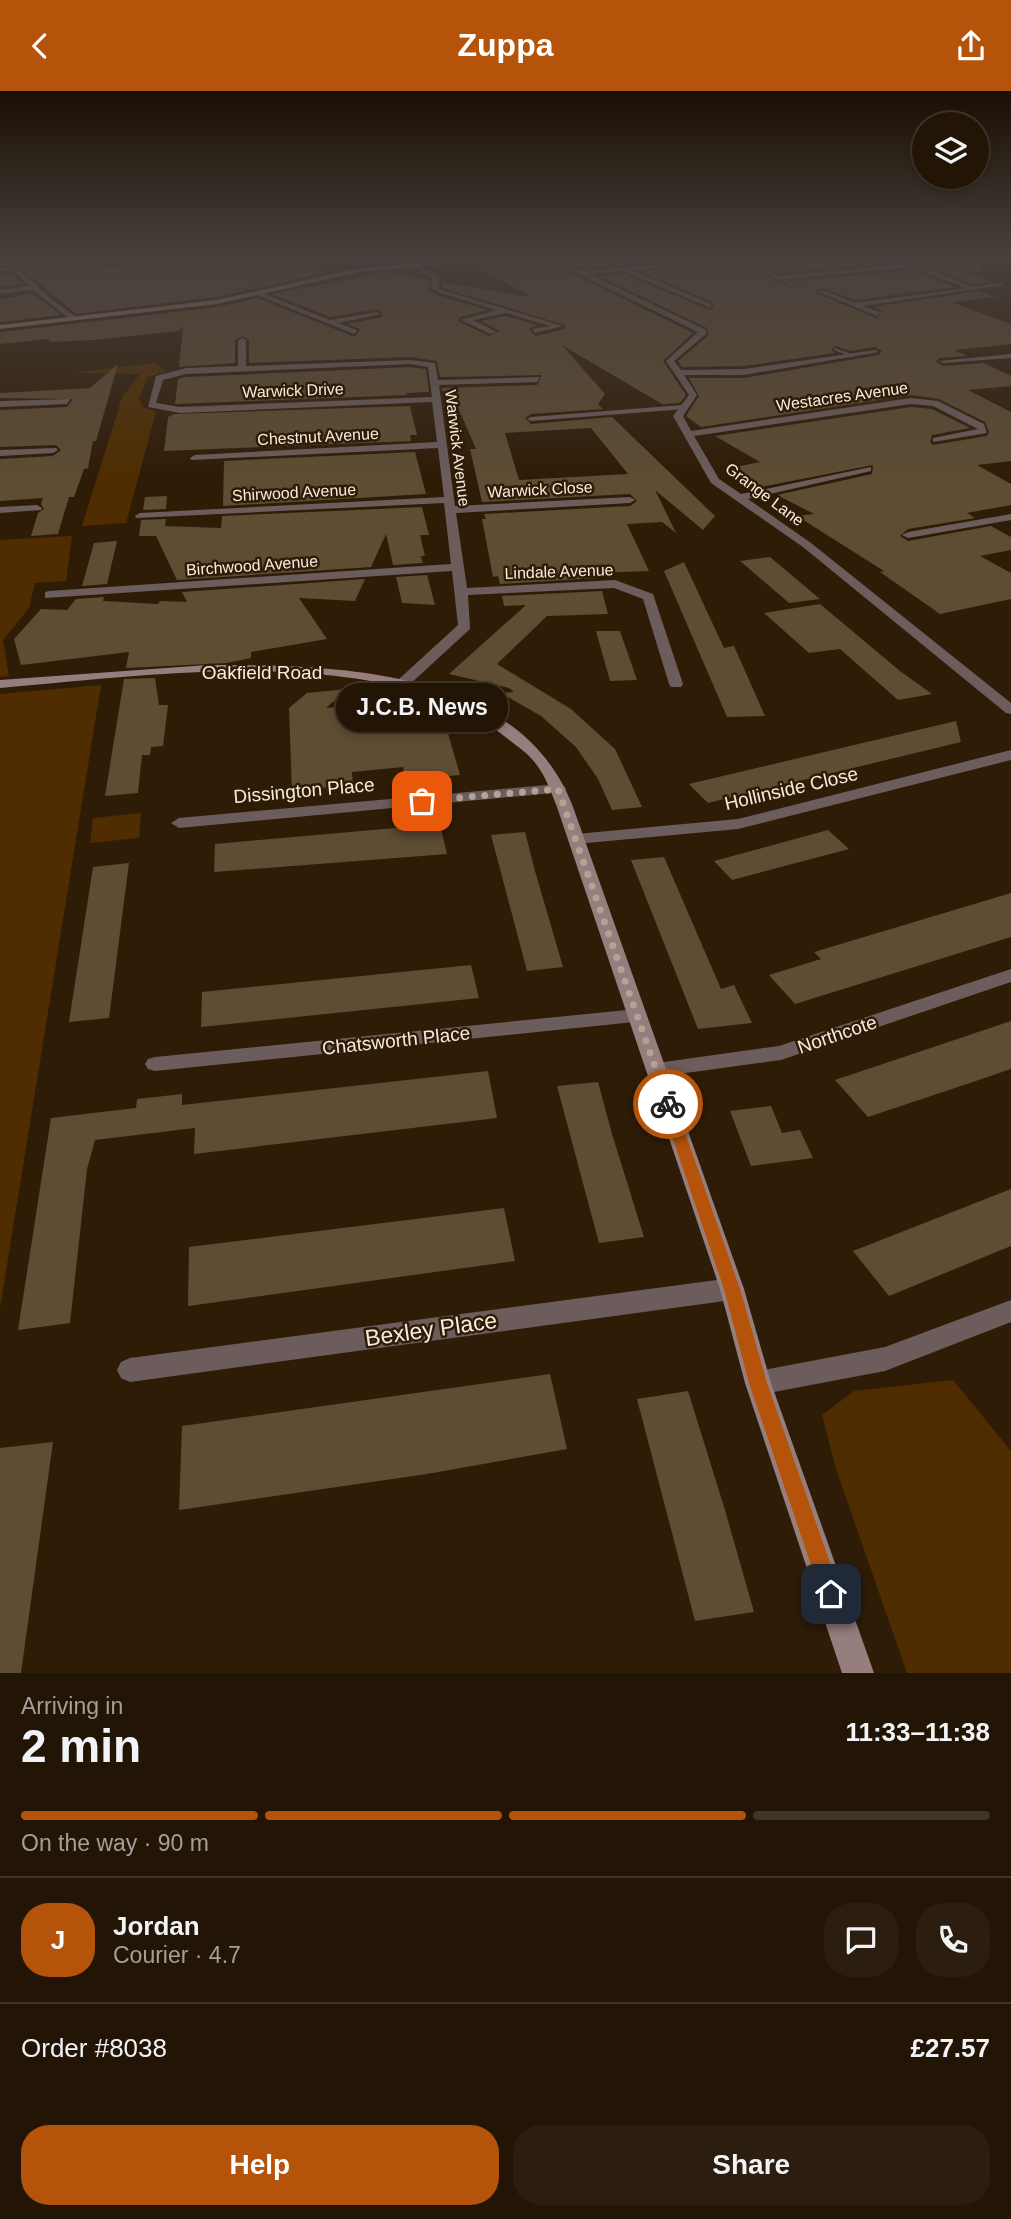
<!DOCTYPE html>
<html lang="en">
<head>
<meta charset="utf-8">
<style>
  :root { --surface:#231505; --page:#2b1e0f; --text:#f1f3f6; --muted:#a39f9a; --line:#403427; --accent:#b45309 }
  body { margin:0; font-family:Helvetica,sans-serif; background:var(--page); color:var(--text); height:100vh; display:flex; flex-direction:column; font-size:26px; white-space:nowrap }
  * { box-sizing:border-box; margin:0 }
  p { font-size:23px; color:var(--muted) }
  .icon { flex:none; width:38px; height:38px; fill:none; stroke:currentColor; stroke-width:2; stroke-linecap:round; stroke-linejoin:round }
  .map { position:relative; height:1582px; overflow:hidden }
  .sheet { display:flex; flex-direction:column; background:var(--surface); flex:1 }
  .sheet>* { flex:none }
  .controls { position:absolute; left:912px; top:21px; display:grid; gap:14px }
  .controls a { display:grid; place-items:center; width:77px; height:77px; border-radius:50%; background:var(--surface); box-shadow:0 4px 10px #0003,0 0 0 2px var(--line); font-size:35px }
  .pin { position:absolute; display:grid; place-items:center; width:60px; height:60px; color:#fff; margin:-30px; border-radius:14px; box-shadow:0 4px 10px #0006 }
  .courier { position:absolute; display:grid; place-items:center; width:70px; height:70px; margin:-35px; border:5px solid #b45309; border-radius:50%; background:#fff; color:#222; box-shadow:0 2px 9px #0007 }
  .bubble { position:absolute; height:49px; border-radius:24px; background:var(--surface); box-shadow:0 4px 10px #0003,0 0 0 2px var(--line); font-size:23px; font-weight:800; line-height:49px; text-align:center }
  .summary em { font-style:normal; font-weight:800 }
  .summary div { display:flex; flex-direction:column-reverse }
  .summary { display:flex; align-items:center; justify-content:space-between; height:119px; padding:0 21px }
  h1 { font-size:46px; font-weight:800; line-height:52px }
  .bar { display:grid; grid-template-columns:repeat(4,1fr); gap:10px 7px; align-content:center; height:84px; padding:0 21px }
  .bar i { height:9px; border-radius:5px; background:var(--line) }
  .bar .selected { background:var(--accent) }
  .bar p { grid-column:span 4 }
  .line { display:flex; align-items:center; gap:18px; padding:0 21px; border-top:2px solid var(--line) }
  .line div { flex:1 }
  .round { display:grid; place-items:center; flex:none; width:74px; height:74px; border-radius:28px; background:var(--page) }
  .action { display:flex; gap:14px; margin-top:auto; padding:14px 21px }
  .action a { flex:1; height:80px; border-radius:28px; background:var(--accent); color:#fff; font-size:28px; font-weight:800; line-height:80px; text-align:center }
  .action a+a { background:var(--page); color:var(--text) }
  header { display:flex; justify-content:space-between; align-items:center; height:91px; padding:0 21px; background:var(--accent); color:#fff; font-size:32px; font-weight:800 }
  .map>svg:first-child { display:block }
</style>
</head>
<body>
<header><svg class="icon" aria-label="back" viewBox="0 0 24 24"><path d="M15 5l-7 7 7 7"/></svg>Zuppa<svg class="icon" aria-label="share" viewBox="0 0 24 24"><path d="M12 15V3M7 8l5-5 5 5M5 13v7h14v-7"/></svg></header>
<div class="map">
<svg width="1011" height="1582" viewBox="0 0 1011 1582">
  <rect width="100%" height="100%" fill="#2f1c07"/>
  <path fill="#4f2d00" d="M153,272L166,280L147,287L139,308L143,316L156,321L126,432L82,435L122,306L140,283L71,282Z
    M72,445L66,490L35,492L29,517L3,549L9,585L0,586V449Z
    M101,594L0,1217V603Z
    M141,722L139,747L90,752L93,727Z
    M953,1289L1011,1360V1582H907L836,1378L822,1324L854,1300Z"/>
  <path fill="#5e4c33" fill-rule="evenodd" d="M9,165H101L102,178L220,165H308L321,170V178L333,180L217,206L76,223L20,176L0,173L14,170Z
    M595,165H699L704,171L728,168L730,165H981L982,181L967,182L992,191L973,193L902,166L896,171L780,182L762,176L755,179L786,194L793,190L911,179L955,196L855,209L823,197L815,199L816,202L876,227L883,220L874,216L979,200L996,206L951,211L1011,233V253L955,259L967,265L939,267L936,271L943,275L984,272L1011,285V295L968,299L1011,321V370L977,374L1011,393V414L967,422L975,427L908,438L900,445L908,450L991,435L1011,446V459L980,465L1011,482V508L940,523L880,481L884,480L797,425L814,423L777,404L872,383L873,374L761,396L725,378L760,371L715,345L911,316L932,318L970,337L932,344L930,351L933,354L987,345L989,341L985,331L939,308L911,304L701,336L686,325L699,305L689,287H744L879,264L882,260L875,256L851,260L835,255L831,259L835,262L744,275L682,276L678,270L708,245L707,237L599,185L623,183L710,219L714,217L712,211L642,181L659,179L664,173L661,170L582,177L561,168Z
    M545,169L693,242L663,270L686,304L680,312L662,313L562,254L605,303L598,313L603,318L531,323L525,327L531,333L612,326L715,425L703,439L655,399L676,442L662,431L627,433L649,480L596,482L598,487L500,493L498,485L493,486L482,428H486L484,423L630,415L637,410L630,403L482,411L470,358H476L451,300H442V297L537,294L542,284L440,286L437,270L410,266L249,272V249L243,245L235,249V272L179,276L183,236L178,240L93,249L50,251L48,248L0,253V241L218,216L257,207L355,246L360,238L347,233L382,226V221L377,218L330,226L272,203L385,181L429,189V198L436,204L488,219L460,226L458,230L489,245L500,240L481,230L506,225L538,234L529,238L536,245L564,238L565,234L443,197L441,191L531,206L477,176ZM591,337L628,383L519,389L505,342Z
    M0,183L13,184L23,193L0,196Z
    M32,202L61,224L0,231V209Z
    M118,273L96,350H93L88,377L84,378L74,406H69L58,443L31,445L38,422L44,418L41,413L43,407L0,410V368L53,365L61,359L56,354L0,356V319L67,316L73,308L0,307V302L90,297Z
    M410,276L426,278L429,301L406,302L407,304L175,313L178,288L186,286Z
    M410,315L417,344H410L411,350L164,360L168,326L174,323Z
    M415,361L426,403L223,415L224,370Z
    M167,405L166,418L143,419L145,406Z
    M422,416L429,444H420L425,465H421L423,472L393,474L386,443L371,476L177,489L156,445H139L141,429L166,428L165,435L221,437L222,425Z
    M117,450L107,493L82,495L94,452Z
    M770,466L820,508L789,512L740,470Z
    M684,471L724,557L734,555L765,625L727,626L664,480Z
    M427,484L435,514L402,512L396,486Z
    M365,488L355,510L299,507L327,548L251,561V567L227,572L126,577L129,561L21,574L14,548L41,518L67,519L76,508L104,506L103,510L158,513L160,510L187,511L182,501Z
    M602,500L608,523L547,525L497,573L571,618L615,658L642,716L612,719L598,688L576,656L541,625L501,602L514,601L509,597L449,583L526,514L504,515L502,505Z
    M820,513L900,580L932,603L898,609L840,558L809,562L764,522Z
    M596,540H620L637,589L610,590Z
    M155,587L159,614H168L163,655L151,656L150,664H142L138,702L105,705L124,588Z
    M348,598L326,617L391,612L397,640L446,635L460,684L405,689L403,676L352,681L353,694L292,700L289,617L307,602Z
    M956,630L961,651L708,712L689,693Z
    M440,733L447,763L214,781L215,753Z
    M828,739L849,758L732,789L714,770Z
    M525,741L535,780L563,876L527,880L491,744Z
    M664,766L721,898L734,894L752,932L698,938L631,769Z
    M129,772L109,927L69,931L93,776Z
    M1011,802V846L795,913L769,884L821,868L814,861Z
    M471,874L479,907L201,936L202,901Z
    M1011,930V978L955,997L868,1026L835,989Z
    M488,980L497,1027L194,1063L195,1037L95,1049L87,1078L70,1232L18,1239L51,1027L136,1017L137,1008L182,1003V1014Z
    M598,991L612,1043L644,1146L599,1152L557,995Z
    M771,1015L782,1042L800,1039L813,1067L751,1075L730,1020Z
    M1011,1098V1155L889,1205L853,1160Z
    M504,1117L515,1170L188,1215L189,1156Z
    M550,1283L567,1358L427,1383L179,1419L182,1335Z
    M688,1300L725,1419L754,1521L695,1530L637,1308Z
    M53,1351L21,1582H0V1357Z"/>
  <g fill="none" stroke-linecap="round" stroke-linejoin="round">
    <path fill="#6c5d5c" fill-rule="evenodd" d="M834,257L855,264L852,266L834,259Z
      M682,314L685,318L531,330L527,328L531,326Z"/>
    <path fill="#6c5d5c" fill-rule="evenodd" d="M122,165H129L141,172L136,173Z
      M542,165H549L582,180L661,173L659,176L632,179L711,213V217L623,180L589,183L706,239V243L674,270L681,279L744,278L875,259L879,261L744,284H684L697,304L683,325L691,340L911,307L938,310L984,333L987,342L933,351V347L978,338L933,315L911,313L694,345L719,388L741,403L871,376V380L748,408L811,452L1011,612V623L1006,622L803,456L711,392L673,325L689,304L666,270L698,241Z
      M702,165H728L704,168Z
      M901,168L973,196L1001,192L1004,194L863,215L880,221L877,225L817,200L822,199L855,212L966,197L911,176L788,188L790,190L787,192L758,180L761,178L780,185L904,173L898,170Z
      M411,172L439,186L438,195L441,199L563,235L535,242L532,238L550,235L506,222L473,229L497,241L490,243L461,229L497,219L437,201L431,196L433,188L411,174Z
      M0,176L18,178L54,210L79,228L72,230L33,199L0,203V199L29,195L14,181L0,180Z
      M259,201L330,229L377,221L381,223L338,232L357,239L354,243L257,204Z
      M242,247L246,249V275L410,269L435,272L438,289L540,286L537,291L439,294L455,415L630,406L635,409L630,412L456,422L467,497L615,489L653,503L683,593L681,596H671L669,593L643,508L614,497L468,504L470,538L408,595L403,596L396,592L398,589L458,534L452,480L45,507V501L49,500L451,473L444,412L136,427L135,425L140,422L444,406L438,357L191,369L190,367L195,364L437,351L432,311L180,322L148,316L156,285L186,277L238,275V249ZM410,273L428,276L432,306L180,316L156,312L163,289L186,283Z
      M1011,263V267L943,272L939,270Z
      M70,308L67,313L0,316V310Z
      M56,357L58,359L53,362L0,365V359Z
      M37,414L42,417L41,419L0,422V416Z
      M1011,423V429L908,447L902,444L908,441Z
      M1011,659V669L738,738L576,753L568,748L576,743L738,728Z
      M558,693L564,695L566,698L564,701L179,737L171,732L179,727Z
      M1011,878V891L781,969L657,986L650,984L647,979L650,974L657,972L779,955Z
      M637,918L644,920L647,925L644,930L155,980L148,978L145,973L148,968L155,966Z
      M732,1187L741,1191L744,1198L741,1205L732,1209L130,1291L121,1287L117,1279L121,1271L130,1267Z
      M1011,1209V1231L885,1280L758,1304L749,1300L745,1292L749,1284L758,1280L885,1256Z"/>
    <path fill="#977e7e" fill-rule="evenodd" d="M311,165L365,173L362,175Z
      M506,165H526L360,181L217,213L0,238V234L217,209L360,177Z
      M208,574C334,574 520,576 573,716L744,1198L771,1292L874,1582H842L745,1292L720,1198L557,716C551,701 546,686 536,673C529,663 518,656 508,648C387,548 147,585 0,597V589Z"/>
  </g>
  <linearGradient id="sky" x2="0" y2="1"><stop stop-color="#1a0f04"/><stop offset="0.43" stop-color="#47403c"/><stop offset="1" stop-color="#47403c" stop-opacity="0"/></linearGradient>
  <rect width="1011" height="386" fill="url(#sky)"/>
  <path fill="#b45309" d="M668,1008L675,1013L740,1198L767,1292L841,1503L838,1510L831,1513L824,1510L821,1503L749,1292L724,1198L661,1013Z"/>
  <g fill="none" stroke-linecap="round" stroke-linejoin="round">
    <path stroke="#b2a393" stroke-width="7" stroke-dasharray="0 12.6" d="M422,710L558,698L668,1013"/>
  </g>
  <g text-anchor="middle" stroke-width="5" stroke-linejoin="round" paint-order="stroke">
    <g font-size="16" fill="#f8ebde" stroke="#2f1c07">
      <text transform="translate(293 299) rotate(-2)" y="6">Warwick Drive</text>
      <text transform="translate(842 305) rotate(-8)" y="6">Westacres Avenue</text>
      <text transform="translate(318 345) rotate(-3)" y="6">Chestnut Avenue</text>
      <text transform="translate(458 357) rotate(83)" y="6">Warwick Avenue</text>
      <text transform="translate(540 398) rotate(-3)" y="6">Warwick Close</text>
      <text transform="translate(294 401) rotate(-3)" y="6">Shirwood Avenue</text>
      <text transform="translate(765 403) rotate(37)" y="6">Grange Lane</text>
      <text transform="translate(252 474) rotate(-4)" y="6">Birchwood Avenue</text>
      <text transform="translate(559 480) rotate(-2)" y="6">Lindale Avenue</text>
    </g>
    <g font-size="19" fill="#f8ebde" stroke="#2f1c07">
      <text x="262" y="588">Oakfield Road</text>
      <text transform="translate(791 697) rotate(-13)" y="7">Hollinside Close</text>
      <text transform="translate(304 699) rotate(-5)" y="7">Dissington Place</text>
      <text transform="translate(837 943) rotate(-19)" y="7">Northcote</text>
      <text transform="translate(396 949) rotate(-6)" y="7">Chatsworth Place</text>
    </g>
    <g font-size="23" fill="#f8ebde" stroke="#2f1c07">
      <text transform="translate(431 1238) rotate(-8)" y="8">Bexley Place</text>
    </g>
  </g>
</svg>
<div class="controls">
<a><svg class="icon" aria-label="layers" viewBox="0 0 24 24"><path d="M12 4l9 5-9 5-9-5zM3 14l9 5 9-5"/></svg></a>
</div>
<div class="pin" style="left:422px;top:710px;background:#ea580c"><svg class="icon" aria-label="bag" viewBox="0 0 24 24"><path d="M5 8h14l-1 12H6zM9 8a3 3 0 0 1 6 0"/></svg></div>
<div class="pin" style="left:831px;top:1503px;background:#1f2937"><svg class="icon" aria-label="home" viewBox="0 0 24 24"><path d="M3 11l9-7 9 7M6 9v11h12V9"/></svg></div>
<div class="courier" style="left:668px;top:1013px"><svg class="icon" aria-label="bike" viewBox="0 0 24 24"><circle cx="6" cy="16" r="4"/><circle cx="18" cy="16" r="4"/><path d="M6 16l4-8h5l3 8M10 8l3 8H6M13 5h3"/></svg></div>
<div class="bubble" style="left:336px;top:592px;width:172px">J.C.B. News</div>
</div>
<section class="sheet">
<div class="summary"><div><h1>2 min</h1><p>Arriving in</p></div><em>11:33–11:38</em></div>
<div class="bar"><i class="selected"></i><i class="selected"></i><i class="selected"></i><i></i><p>On the way · 90 m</p></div>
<div class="line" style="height:126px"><b class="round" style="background:var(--accent);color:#fff">J</b><div><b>Jordan</b><p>Courier · 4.7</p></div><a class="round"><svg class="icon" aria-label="chat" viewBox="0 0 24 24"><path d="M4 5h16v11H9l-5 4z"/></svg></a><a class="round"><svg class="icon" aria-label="phone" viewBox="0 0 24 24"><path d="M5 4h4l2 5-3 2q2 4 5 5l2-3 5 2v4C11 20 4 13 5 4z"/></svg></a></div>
<div class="line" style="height:91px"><div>Order #8038</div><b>£27.57</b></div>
<div class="action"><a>Help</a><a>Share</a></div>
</section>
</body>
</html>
